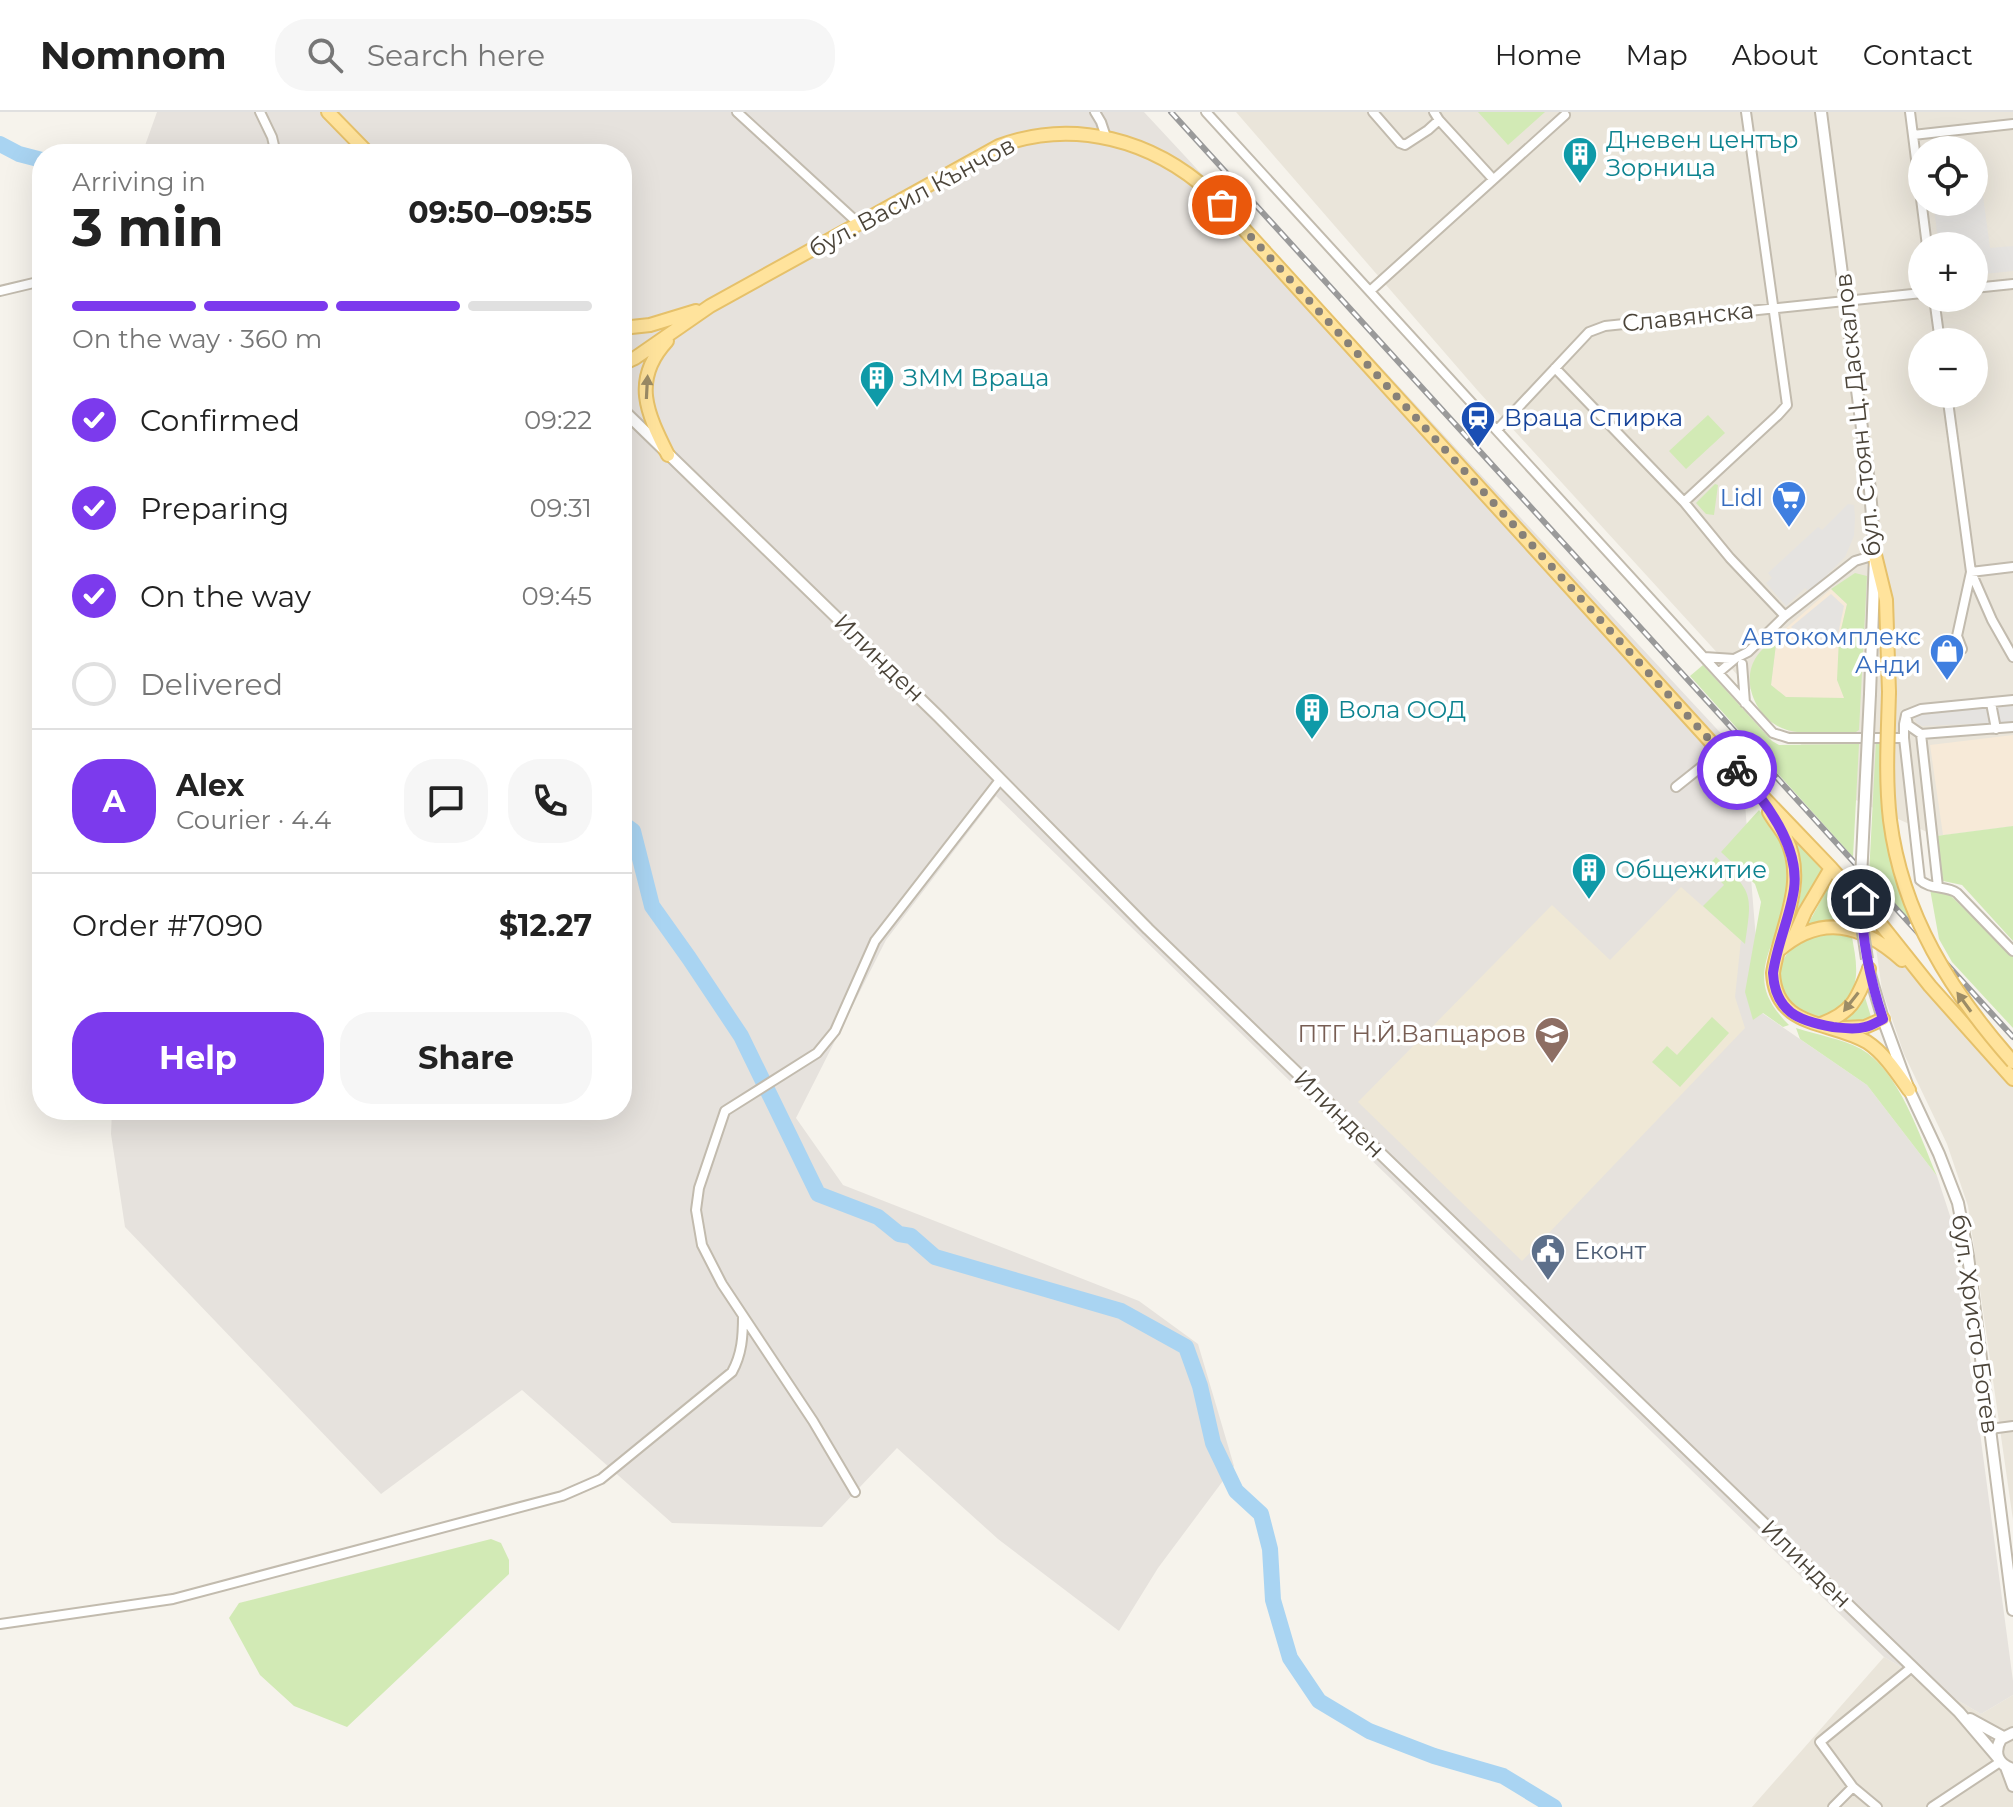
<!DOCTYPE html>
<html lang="en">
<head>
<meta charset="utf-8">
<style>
  :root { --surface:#fff; --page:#f6f6f6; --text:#222; --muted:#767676; --line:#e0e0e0; --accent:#7c3aed }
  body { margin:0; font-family:Montserrat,sans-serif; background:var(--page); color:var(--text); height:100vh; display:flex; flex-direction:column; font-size:30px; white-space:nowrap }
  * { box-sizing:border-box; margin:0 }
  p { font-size:26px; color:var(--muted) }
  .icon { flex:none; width:44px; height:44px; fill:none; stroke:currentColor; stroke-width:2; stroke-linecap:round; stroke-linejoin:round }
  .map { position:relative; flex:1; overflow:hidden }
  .panel { position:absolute; left:32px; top:32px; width:600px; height:976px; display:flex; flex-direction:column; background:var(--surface); border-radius:32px; box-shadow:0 8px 32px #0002 }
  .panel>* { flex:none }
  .tools { position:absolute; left:1908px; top:24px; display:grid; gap:16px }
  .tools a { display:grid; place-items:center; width:80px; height:80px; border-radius:50%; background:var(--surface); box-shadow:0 8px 32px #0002; font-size:40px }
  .pin { position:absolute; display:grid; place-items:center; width:68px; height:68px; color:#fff; margin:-34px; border:4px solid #fff; border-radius:50%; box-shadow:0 2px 8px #0007 }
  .courier { position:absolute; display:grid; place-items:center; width:80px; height:80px; margin:-40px; border:6px solid #7c3aed; border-radius:50%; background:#fff; color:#222; box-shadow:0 2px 10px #0007 }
  .overview em { font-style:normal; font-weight:700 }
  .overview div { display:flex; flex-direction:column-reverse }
  .overview { display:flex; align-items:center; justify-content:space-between; height:136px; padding:0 40px }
  h1 { font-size:52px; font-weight:700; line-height:60px }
  .bar { display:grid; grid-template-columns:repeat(4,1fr); gap:12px 8px; align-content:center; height:96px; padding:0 40px }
  .bar i { height:10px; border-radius:6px; background:var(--line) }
  .bar .current { background:var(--accent) }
  .bar p { grid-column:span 4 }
  .line { display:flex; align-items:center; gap:20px; padding:0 40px; border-top:2px solid var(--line) }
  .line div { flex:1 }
  .round { display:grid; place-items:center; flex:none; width:84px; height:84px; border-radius:32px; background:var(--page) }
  ol { padding:0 40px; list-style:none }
  li { display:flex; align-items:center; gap:24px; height:88px }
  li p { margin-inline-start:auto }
  li .icon { padding:8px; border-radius:50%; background:var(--accent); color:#fff; stroke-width:4 }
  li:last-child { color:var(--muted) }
  li i { width:44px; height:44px; border:4px solid var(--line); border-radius:50% }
  .cta { display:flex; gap:16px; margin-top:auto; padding:16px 40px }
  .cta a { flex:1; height:92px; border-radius:32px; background:var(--accent); color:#fff; font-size:32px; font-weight:700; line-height:92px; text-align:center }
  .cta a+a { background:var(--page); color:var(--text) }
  header { display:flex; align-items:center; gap:48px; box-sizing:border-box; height:112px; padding:0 40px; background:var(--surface); border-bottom:2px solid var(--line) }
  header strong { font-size:38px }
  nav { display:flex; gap:44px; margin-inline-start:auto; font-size:28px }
  .search { width:560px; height:72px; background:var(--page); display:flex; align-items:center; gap:20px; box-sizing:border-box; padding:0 28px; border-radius:32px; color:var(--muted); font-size:30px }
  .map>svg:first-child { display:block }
</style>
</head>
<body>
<header>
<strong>Nomnom</strong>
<div class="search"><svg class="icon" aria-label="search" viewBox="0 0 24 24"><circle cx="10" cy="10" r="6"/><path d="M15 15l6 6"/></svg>Search here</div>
<nav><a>Home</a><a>Map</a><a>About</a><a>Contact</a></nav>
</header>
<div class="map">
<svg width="2013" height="1695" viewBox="0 0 2013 1695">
  <rect width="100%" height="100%" fill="#f6f3ec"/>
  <path fill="#eae5da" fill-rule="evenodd" d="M1236,0H2013V714L1936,724L1849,685L1478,279ZM1922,38H1974V90H1922ZM1922,134H1974V186H1922ZM1922,230H1974V282H1922Z
    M1876,836L1945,882L2013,959V1408L1968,1094L1947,1032L1904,942L1882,878Z
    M1884,1545L1981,1602L2013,1583V1695H1752Z"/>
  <path fill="#f7ead8" d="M1831,477L1847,492L1839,526L1845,587L1785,585L1771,573L1777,524Z
    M2013,623V714L1943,723L1930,633Z"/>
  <path fill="#e6e2dd" d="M157,0H1144L1741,643L1762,901L1867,973L1937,1064L1952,1110L2013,1569V1583L1981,1602L1884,1545L996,684L886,828L796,1006L843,1073L1139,1189L1198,1232L1234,1354L1158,1456L1119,1519L998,1427L897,1336L822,1415L672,1411L522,1278L381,1382L125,1115L111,1022L112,998H622V42H142Z"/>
  <path fill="#efe8d6" d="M1681,775L1741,828L1735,885L1745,916L1522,1149L1358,990L1552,793L1610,848Z"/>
  <path fill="#d2eab5" d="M1478,0H1545L1508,33Z
    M1708,303L1725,321L1686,357L1669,339Z
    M1715,372L1718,373L1714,403L1706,402L1696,391Z
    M1855,461L1867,464L1859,618L1856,620C1834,620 1808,624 1787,618C1759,610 1740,573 1755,547C1760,538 1770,531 1777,524L1771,573L1786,585L1844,586L1837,568L1839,526L1847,492L1831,477Z
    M1703,553L1772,629L1779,633L1859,632L1853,745L1690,564Z
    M1876,629H1883L1894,748L1912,811L1869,763Z
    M1759,698C1784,726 1793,752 1787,789C1786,799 1781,809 1777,818C1760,859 1756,880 1789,913L1783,915L1763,901L1753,908L1745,880L1761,790L1755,772L1721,740Z
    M1781,711L1823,759L1790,820C1806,773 1808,754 1781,711Z
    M2013,714V829L1962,773L1943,769L1936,724Z
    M1716,745C1754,781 1752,782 1745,832L1703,794L1724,773L1707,755Z
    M1831,770L1850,790V814L1808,816L1807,814Z
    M1930,777L1950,783L2013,844V916L1952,850L1939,827Z
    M1822,821H1836L1852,825C1854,837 1857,850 1856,863C1855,875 1850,887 1841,896C1803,931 1752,861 1799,831C1806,826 1815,824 1822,821Z
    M1864,882L1872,908L1841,912L1840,910L1856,897Z
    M1712,905L1729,921L1680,975L1652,950L1667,934L1677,943Z
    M1796,916C1817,923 1843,927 1861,937C1899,958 1920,1025 1937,1064L1867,973L1800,927Z
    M491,1427L501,1431L509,1448V1462L347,1615L294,1594L260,1563L229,1506L239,1491Z"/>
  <path fill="#e5e3e0" d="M1974,69H1981L1990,136L2013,134V159L1974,163V134H1939L1933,90H1974Z
    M1848,392L1854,393L1855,406L1854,424L1845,445L1810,480L1805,476L1786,494L1766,471L1772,466L1768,461L1818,415L1822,418Z
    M1831,482L1844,494L1836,532L1809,531L1791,515Z
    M2013,592V610L1922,614L1917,611L1915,607L1919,601L1924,600Z"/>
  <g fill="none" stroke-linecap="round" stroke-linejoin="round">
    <path stroke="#a9d4f2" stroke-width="16" d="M0,32L19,42L42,48
      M622,711L633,719L652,794L689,846L741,924L818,1082L878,1105L899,1122L911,1124L935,1145L1121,1199L1186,1235L1200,1274L1213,1331L1236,1379L1261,1402L1270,1437L1273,1488L1290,1546L1319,1589L1369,1619L1434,1644L1503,1664L1554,1695"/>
    <g stroke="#c2bbae" stroke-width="12">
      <path id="minor" d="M260,0L272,25L276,42
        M737,0L858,111
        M1095,0L1101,10L1106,25
        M1206,0L1773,621L1789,626H1904L1920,768C1930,778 1946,773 1957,781L2013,839
        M1373,0L1400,31L1405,33L1428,18L1439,8
        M1434,0L1439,8L1493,67
        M1910,0L1927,134
        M1913,23L2013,12
        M1974,176L2013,172
        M0,179L42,169
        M1370,179L1565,3
        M1934,186L1940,230
        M1555,256L1684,390L1778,303L1787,293L1746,0
        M1947,282L1971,460L1992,508L2013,545
        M1497,318L1589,220L1605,214L1922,181
        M1684,390L1730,446L1785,504
        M1962,537L1957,524L1971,460L2013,455
        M1704,545L1734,547
        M1742,552L1745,591
        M1718,561L1736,546L1748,540L1785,504L1855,449L1875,443
        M1991,591L1996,617
        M1906,603L1908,613L1921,622L2013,615
        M1921,622L1938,775
        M1904,626V612L1906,603L1921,597L2013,588
        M1676,675L1720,640
        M1990,1317L2013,1314
        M855,1380L813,1309L722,1172L702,1133L696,1098L699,1076L725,999L817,941L835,919L875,829L1000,668
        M0,1512L173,1487L562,1384L601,1367L732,1260C742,1242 743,1224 743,1204
        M1853,1675L1877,1695
        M1833,1695L1853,1675L1820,1630L1912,1555
        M1932,1695L2000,1650"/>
    </g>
    <g stroke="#c2bbae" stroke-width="14">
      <path id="tertiary" d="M1821,0L1870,378L1875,443L1870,582
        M622,297L938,604L1148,817L1959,1600L1999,1647
        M1868,856L1883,907L1909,978L1939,1042L1958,1091L1968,1144L2013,1498
        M1970,1607L2003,1625
        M2013,1621L2001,1627C1993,1641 1998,1653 2013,1657
        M2006,1655L2013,1674"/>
    </g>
    <g stroke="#e6c16a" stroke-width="16">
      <path id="primary" d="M328,0L369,42
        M622,216L650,213L696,199
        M667,229C631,268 647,301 668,343
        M622,252L635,246L710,194L999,34C1074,6 1153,28 1211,81L1720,640L1831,756L1879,810L1930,874L2013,967
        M1875,443L1886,488L1889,580
        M1769,700C1774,709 1781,717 1786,726C1808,771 1780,816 1773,861C1776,917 1829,908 1867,930C1884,941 1897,961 1909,978
        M1794,825L1805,800L1831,756
        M1778,839C1821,801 1862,812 1902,848
        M1821,912C1853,900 1857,887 1869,857
        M1844,916L1865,915L1883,907"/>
    </g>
    <use href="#minor" stroke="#fff" stroke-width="8"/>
    <use href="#tertiary" stroke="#fff" stroke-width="10"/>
    <use href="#primary" stroke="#ffe39c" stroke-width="12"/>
    <g stroke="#9a9a9a" stroke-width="6">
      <path id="rail" d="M1171,0L2013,925"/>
    </g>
    <use href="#rail" stroke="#fff" stroke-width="3" stroke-dasharray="9" stroke-linecap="butt"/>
    <g stroke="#c2bbae" stroke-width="14" stroke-linecap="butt">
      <path id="tertiary-bridge" d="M1867,847L1862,814L1861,766L1870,582"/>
    </g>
    <g stroke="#e6c16a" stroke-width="16" stroke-linecap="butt">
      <path id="primary-bridge" d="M1889,580C1888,622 1885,665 1890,708C1902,803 1951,880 2013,950"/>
    </g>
    <use href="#tertiary-bridge" stroke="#fff" stroke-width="10"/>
    <use href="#primary-bridge" stroke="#ffe39c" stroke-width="12"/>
  </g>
  <defs><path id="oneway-solid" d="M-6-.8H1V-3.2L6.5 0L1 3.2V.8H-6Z" transform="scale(2)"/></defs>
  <g fill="#9c8c66">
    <use href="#oneway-solid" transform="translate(647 275) rotate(-87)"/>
    <use href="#oneway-solid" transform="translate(1851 890) rotate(128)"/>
    <use href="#oneway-solid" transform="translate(1964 890) rotate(-126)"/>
  </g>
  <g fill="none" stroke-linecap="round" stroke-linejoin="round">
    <path stroke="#878178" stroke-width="8" stroke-dasharray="0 14.4" d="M1222,93L1737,658"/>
    <path stroke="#7c3aed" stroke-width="10" d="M1737,658C1764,687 1800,734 1794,777C1790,805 1777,832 1773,861C1775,900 1799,909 1833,915C1844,916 1854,918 1865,915C1871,914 1877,910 1883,907C1870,868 1862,828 1861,787"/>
  </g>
  <defs>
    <g id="building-pin" transform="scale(1.8)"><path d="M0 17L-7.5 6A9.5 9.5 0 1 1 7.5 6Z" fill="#0f9aa8" stroke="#fff"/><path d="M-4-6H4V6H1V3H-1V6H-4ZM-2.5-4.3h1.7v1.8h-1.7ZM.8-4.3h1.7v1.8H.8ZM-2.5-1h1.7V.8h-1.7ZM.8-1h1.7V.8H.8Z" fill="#fff"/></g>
    <g id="station-pin" transform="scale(1.8)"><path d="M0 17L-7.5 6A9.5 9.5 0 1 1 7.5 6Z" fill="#1a4fb4" stroke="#fff"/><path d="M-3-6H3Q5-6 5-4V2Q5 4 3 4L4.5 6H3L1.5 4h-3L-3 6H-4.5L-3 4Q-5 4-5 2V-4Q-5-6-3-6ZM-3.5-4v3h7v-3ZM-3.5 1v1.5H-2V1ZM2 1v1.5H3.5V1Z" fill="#fff"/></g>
    <g id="supermarket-pin" transform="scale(1.8)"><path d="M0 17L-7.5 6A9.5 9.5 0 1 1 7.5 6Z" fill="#3f7fe0" stroke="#fff"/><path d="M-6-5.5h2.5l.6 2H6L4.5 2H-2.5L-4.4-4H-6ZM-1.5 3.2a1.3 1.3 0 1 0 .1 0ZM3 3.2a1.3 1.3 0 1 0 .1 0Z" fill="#fff"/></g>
    <g id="shop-pin" transform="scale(1.8)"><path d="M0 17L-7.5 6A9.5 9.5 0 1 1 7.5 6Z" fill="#3f7fe0" stroke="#fff"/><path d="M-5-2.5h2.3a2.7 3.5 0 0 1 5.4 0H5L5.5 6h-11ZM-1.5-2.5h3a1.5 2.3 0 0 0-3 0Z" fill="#fff"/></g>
    <g id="school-pin" transform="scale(1.8)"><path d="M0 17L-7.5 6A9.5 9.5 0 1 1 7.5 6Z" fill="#8d6e63" stroke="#fff"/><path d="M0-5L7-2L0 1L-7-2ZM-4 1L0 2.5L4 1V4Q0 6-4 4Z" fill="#fff"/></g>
    <g id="civic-pin" transform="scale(1.8)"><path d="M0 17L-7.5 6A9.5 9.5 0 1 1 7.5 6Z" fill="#5c6f8a" stroke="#fff"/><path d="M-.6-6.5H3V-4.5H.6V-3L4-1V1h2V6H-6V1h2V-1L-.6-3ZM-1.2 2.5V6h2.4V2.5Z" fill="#fff"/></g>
  </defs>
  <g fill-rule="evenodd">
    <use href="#building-pin" x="1580" y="42"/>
    <use href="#building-pin" x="877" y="266"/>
    <use href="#station-pin" x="1478" y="306"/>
    <use href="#supermarket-pin" x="1789" y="386"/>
    <use href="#shop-pin" x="1947" y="539"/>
    <use href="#building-pin" x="1312" y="598"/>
    <use href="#building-pin" x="1589" y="758"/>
    <use href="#school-pin" x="1552" y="922"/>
    <use href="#civic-pin" x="1548" y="1139"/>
  </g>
  <g text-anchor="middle" stroke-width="7" stroke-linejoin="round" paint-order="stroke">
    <g font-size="24" fill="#0d838f" stroke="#fff" text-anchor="start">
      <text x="1606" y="36">Дневен център<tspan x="1606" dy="28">Зорница</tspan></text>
      <text x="903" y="274">ЗММ Враца</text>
      <text x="1338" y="606">Вола ООД</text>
      <text x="1615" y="766">Общежитие</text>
    </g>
    <g font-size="24" fill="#4b4439" stroke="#fff">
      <text transform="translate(912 85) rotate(-28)" y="8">бул. Васил Кънчов</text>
      <text transform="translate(1688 205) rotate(-6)" y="8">Славянска</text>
      <text transform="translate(1858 303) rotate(-96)" y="8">бул. Стоян Ц. Даскалов</text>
      <text transform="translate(879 546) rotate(44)" y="8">Илинден</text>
      <text transform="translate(1339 1002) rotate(44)" y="8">Илинден</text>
      <text transform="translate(1975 1212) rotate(82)" y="8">бул. Христо Ботев</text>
      <text transform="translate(1806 1452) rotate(44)" y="8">Илинден</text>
    </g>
    <g font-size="24" fill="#164399" stroke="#fff" text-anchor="start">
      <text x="1504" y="314">Враца Спирка</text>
    </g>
    <g font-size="24" fill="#366cbe" stroke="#fff" text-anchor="end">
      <text x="1763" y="394">Lidl</text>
      <text x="1921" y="533">Автокомплекс<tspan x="1921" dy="28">Анди</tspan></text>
    </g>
    <g font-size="24" fill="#785e54" stroke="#fff" text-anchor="end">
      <text x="1526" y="930">ПТГ Н.Й.Вапцаров</text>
    </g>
    <g font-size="24" fill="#4e5e75" stroke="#fff" text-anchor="start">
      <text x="1574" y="1147">Еконт</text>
    </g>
  </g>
</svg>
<div class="tools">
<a><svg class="icon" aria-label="locate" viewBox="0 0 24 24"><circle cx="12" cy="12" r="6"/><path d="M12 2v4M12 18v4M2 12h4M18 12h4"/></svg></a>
<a>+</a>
<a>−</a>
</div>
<div class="pin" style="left:1222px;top:93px;background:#ea580c"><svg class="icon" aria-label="bag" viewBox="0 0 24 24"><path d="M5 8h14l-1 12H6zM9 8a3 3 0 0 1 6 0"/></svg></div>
<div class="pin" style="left:1861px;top:787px;background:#1f2937"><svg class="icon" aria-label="home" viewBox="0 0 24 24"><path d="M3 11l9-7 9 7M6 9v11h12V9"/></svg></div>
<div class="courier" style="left:1737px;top:658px"><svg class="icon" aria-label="bike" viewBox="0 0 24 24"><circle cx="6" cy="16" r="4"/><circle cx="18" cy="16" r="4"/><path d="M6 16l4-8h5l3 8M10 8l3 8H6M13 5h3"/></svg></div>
<section class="panel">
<div class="overview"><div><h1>3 min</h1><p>Arriving in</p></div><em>09:50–09:55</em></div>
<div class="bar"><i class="current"></i><i class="current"></i><i class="current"></i><i></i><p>On the way · 360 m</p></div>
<ol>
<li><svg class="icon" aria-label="check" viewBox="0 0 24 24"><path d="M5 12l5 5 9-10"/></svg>Confirmed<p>09:22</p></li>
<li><svg class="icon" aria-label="check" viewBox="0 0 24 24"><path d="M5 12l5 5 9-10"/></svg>Preparing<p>09:31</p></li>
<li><svg class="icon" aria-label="check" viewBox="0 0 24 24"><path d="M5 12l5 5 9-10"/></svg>On the way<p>09:45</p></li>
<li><i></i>Delivered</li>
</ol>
<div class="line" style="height:144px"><b class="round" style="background:var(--accent);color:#fff">A</b><div><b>Alex</b><p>Courier · 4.4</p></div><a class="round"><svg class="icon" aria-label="chat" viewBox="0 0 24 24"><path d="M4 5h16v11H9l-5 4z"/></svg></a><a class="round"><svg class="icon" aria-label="phone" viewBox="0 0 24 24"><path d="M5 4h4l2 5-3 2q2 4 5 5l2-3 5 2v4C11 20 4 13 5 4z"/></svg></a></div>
<div class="line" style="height:104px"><div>Order #7090</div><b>$12.27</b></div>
<div class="cta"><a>Help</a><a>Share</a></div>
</section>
</div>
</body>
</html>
